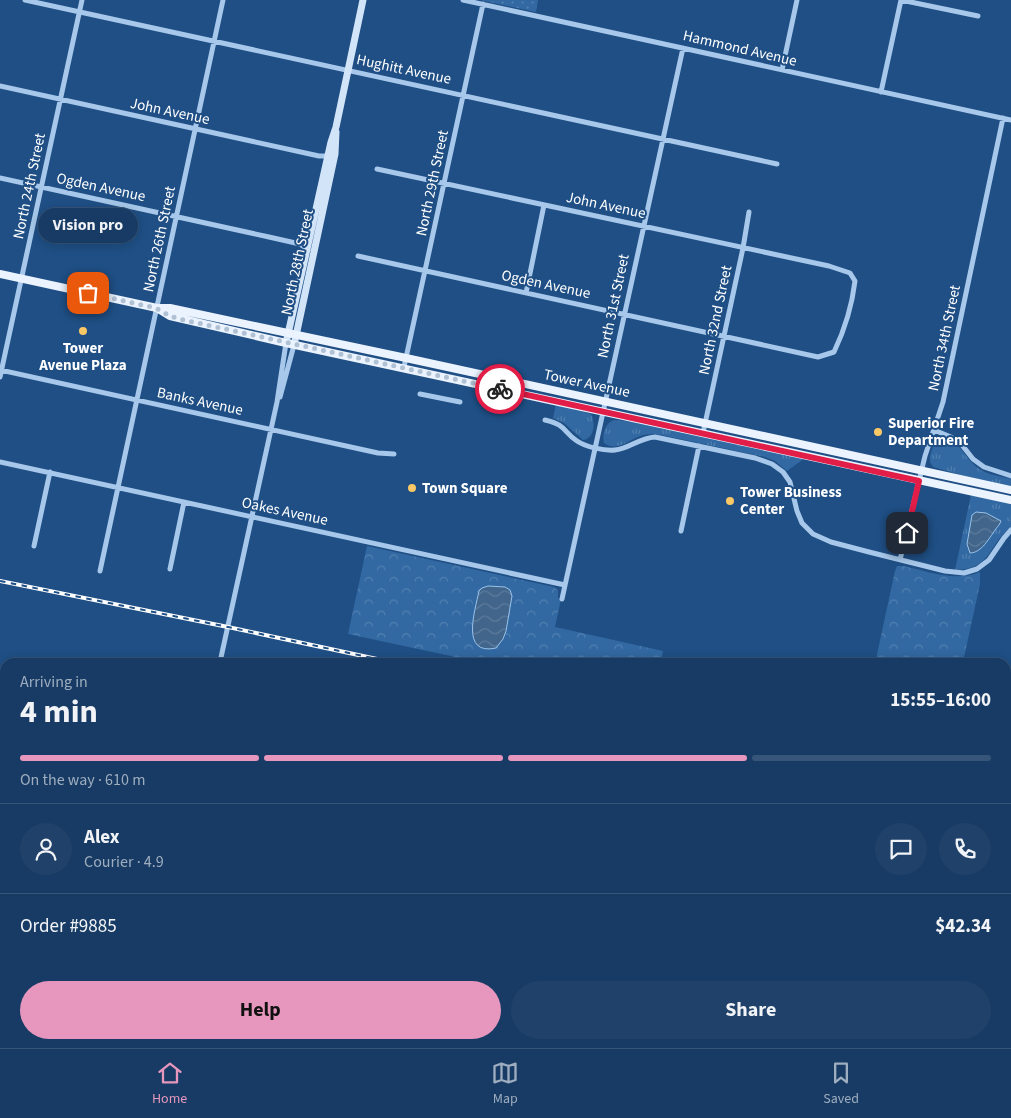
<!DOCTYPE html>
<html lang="en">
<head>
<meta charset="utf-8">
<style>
  :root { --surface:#173b64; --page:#20426a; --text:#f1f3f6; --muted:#9eadbf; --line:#365578; --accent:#e797bd }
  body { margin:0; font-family:"Source Sans 3",sans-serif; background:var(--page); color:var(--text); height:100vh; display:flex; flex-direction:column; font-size:19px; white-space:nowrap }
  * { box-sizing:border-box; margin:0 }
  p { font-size:16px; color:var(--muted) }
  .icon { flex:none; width:28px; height:28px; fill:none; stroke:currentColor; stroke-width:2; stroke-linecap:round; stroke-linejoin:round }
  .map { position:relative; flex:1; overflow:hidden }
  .side { position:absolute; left:0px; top:658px; width:1011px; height:391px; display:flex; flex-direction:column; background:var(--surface); border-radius:15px 15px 0 0; box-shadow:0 2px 12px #0003,0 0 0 1px var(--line) }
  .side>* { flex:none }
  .pin { position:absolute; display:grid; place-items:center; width:42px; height:42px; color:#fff; margin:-21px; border-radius:10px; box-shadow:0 2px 8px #0006 }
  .courier { position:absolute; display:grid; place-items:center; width:50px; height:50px; margin:-25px; border:4px solid #e11d48; border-radius:50%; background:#fff; color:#222; box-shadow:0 1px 6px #0007 }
  .bubble { position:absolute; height:35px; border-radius:18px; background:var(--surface); box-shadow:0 2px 12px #0003,0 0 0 1px var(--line); font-size:16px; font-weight:700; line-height:35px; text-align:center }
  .summary em { font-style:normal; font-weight:700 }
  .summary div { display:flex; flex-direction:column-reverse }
  .summary { display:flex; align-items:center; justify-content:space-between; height:85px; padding:0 20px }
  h1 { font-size:32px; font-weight:700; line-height:38px }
  .bar { display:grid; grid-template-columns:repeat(4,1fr); gap:8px 5px; align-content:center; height:60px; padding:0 20px }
  .bar i { height:6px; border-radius:4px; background:var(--line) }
  .bar .on { background:var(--accent) }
  .bar p { grid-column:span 4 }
  .line { display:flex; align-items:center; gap:12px; padding:0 20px; border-top:1px solid var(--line) }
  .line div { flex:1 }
  .round { display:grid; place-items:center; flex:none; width:52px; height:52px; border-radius:26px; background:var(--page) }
  .primary-button { display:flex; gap:10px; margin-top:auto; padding:10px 20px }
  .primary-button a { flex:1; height:58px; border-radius:30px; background:var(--accent); color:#111; font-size:20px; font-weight:700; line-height:58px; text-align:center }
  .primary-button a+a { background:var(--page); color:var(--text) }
  .tab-bar { display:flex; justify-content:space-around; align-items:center; height:70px; border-top:1px solid var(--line); background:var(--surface); font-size:14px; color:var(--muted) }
  .tab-bar a { display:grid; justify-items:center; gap:2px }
  .tab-bar .on { color:var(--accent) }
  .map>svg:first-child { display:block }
</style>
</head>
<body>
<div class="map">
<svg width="1011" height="1048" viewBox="0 0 1011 1048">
  <defs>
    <pattern id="grass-tufts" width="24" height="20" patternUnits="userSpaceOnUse" patternTransform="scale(1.25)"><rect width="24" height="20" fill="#3269a2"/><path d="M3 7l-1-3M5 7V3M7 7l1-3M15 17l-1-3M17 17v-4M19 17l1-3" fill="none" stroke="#5180b0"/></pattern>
    <pattern id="forest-crowns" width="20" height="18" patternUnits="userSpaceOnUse" patternTransform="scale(1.25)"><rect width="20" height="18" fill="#3269a2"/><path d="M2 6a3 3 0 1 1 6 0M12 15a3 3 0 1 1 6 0" fill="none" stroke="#5180b0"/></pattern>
    <pattern id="park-dots" width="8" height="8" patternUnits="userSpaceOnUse" patternTransform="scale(1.25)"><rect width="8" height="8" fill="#3269a2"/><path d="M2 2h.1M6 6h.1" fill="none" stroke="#5180b0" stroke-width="1.8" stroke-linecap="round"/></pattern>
    <pattern id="water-waves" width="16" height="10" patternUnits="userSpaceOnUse" patternTransform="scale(1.25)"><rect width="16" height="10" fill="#41658b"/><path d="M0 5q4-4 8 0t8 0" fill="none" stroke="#5e7c9c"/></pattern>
  </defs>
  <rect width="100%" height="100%" fill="#1f4f85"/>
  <path fill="url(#grass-tufts)" d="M556,404L591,414C596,423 594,439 583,440L564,423L553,418Z
    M614,420L643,423L805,458L787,471L775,461L765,457L656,434C652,434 648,434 643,435C631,438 617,453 604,443C602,435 605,423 614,420Z
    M939,438C962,440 962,456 978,468C987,475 1000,476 1011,479V486L960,475L933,467L930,462V456L935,440Z
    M971,495L1011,503V527C987,545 993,569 955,570Z"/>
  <path fill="url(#forest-crowns)" d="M367,546L554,587L558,590V598L561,599L555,627L663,651L661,662H479L348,634Z
    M897,566H904C929,572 956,582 980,572V584L963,662H871L872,658L876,659L895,571Z
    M1006,681L1011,682V778L1006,777Z
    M5,1036V1044H80L81,1048H0V1037Z"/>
  <path fill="url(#park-dots)" d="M480,0H538L536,12Z"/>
  <path fill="url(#water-waves)" stroke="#9ac3eb" d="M976,512L986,513L1001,521L999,525C991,534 983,553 970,553L967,544L972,515Z
    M488,586L505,587L510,590L512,596L506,631L503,639L496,648C460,656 475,611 479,591L482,588Z"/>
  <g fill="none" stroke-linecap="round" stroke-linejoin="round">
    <path stroke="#9ac3eb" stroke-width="2" d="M0,828L5,832"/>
    <path stroke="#a7c8ea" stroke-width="5" d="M25,0L777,164
      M463,0L1011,120
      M901,0L978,16
      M782,70L797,0
      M0,86L319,156H330
      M881,92L901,0
      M0,178L269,237L300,244L308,250
      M358,256L818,357L834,352C845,329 852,306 855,281L850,273L829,266L377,169
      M526,293L544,205
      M404,367L483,4
      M0,370L378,453L394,454
      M0,377L82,0
      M420,394L460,402
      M280,397L294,345
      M545,420C567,425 562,431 577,441C586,447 604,451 615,450C629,449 639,438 655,437L755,458L772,464L783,472L790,482L797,511L802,523L813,534L831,542L869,552L945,571L964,573L977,569L989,560L1004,538L1011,530
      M934,430L958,440L973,459L984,467L1011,476
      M703,433L743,248L749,212
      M0,462L565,585
      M681,531L699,446
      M34,546L50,472
      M900,560L925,456L943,402L1003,118
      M170,569L184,502
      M100,571L223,0
      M562,599L683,48
      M220,662L277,402L286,343
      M0,730L5,731
      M0,940L5,941
      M459,1044L480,1048
      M136,1048L137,1044
      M385,1048L386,1044"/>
    <path stroke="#d2e4f8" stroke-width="7" d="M286,343L331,142L336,127L363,0
      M294,345L335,154L336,132"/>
    <path stroke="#ebf3fe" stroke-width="8" d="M0,274L157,308H170L406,358L1011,490
      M157,308L170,316L286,343L1011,500"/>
    <g stroke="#fff" stroke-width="4">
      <path id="rail" d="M0,581L228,627L391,662
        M1006,795L1011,796
        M0,854L5,855
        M684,1044L704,1048
        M712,1044L731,1048"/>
    </g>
    <use href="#rail" stroke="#1f4f85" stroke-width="2" stroke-dasharray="5.5" stroke-linecap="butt"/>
  </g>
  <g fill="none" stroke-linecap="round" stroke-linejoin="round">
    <path stroke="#b1c1d4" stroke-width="5" stroke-dasharray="0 9" d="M88,293L156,308L170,316L184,320L500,389"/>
    <path stroke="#e11d48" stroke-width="6" d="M500,389L919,481L907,533"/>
  </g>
  <g fill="#f8c867" stroke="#1f4f85" stroke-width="2">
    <circle cx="83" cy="331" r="5"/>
    <circle cx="878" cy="432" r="5"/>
    <circle cx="412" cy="488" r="5"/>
    <circle cx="730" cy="501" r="5"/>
  </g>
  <g text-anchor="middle" stroke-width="4" stroke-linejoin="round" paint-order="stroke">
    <g font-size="15" fill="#fff" stroke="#1f4f85">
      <text transform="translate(740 48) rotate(13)" y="5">Hammond Avenue</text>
      <text transform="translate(404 69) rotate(12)" y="5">Hughitt Avenue</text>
      <text transform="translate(170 111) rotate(12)" y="5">John Avenue</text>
      <text transform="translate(432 183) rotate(-78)" y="5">North 29th Street</text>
      <text transform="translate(29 186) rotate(-78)" y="5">North 24th Street</text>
      <text transform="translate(101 187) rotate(12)" y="5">Ogden Avenue</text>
      <text transform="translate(606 205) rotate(12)" y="5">John Avenue</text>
      <text transform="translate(159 239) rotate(-78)" y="5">North 26th Street</text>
      <text transform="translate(297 262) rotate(-78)" y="5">North 28th Street</text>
      <text transform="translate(546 284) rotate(12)" y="5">Ogden Avenue</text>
      <text transform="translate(613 306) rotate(-78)" y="5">North 31st Street</text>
      <text transform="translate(715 320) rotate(-78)" y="5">North 32nd Street</text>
      <text transform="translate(944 338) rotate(-78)" y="5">North 34th Street</text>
      <text transform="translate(587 383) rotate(12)" y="5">Tower Avenue</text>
      <text transform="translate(200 401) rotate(12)" y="5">Banks Avenue</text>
      <text transform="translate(285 511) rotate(12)" y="5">Oakes Avenue</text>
    </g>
    <g font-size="15" font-weight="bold" fill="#fff" stroke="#1f4f85" text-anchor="start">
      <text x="83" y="353" text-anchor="middle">Tower<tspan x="83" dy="17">Avenue Plaza</tspan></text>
      <text x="888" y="428">Superior Fire<tspan x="888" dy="17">Department</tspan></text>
      <text x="422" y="493">Town Square</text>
      <text x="740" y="497">Tower Business<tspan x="740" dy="17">Center</tspan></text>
    </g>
  </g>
</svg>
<div class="pin" style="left:88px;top:293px;background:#ea580c"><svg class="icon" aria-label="bag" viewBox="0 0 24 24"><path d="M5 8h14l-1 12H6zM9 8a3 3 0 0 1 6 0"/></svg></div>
<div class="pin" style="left:907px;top:533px;background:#1f2937"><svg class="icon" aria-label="home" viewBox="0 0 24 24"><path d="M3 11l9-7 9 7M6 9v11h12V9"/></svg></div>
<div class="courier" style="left:500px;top:389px"><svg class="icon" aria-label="bike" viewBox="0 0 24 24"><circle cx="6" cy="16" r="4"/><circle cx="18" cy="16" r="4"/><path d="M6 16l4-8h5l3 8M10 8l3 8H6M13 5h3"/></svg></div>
<div class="bubble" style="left:38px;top:208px;width:100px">Vision pro</div>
<section class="side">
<div class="summary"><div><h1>4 min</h1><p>Arriving in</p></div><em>15:55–16:00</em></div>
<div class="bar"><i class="on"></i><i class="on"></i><i class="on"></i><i></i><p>On the way · 610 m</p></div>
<div class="line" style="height:90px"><a class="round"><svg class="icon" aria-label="person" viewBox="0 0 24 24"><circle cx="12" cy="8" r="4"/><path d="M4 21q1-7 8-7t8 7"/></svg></a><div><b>Alex</b><p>Courier · 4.9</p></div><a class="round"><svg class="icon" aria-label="chat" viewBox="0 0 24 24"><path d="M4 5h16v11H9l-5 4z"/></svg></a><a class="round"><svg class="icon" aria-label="phone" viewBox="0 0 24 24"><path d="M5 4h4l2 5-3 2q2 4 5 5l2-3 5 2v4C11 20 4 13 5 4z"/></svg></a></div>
<div class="line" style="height:65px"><div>Order #9885</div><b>$42.34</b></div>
<div class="primary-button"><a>Help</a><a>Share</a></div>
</section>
</div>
<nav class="tab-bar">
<a class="on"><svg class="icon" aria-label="home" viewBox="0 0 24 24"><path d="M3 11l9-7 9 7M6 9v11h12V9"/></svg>Home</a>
<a><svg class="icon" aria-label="map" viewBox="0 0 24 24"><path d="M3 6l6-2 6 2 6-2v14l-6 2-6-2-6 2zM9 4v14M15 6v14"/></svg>Map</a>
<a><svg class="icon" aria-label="saved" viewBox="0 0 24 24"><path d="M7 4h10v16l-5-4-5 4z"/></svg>Saved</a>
</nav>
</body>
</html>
